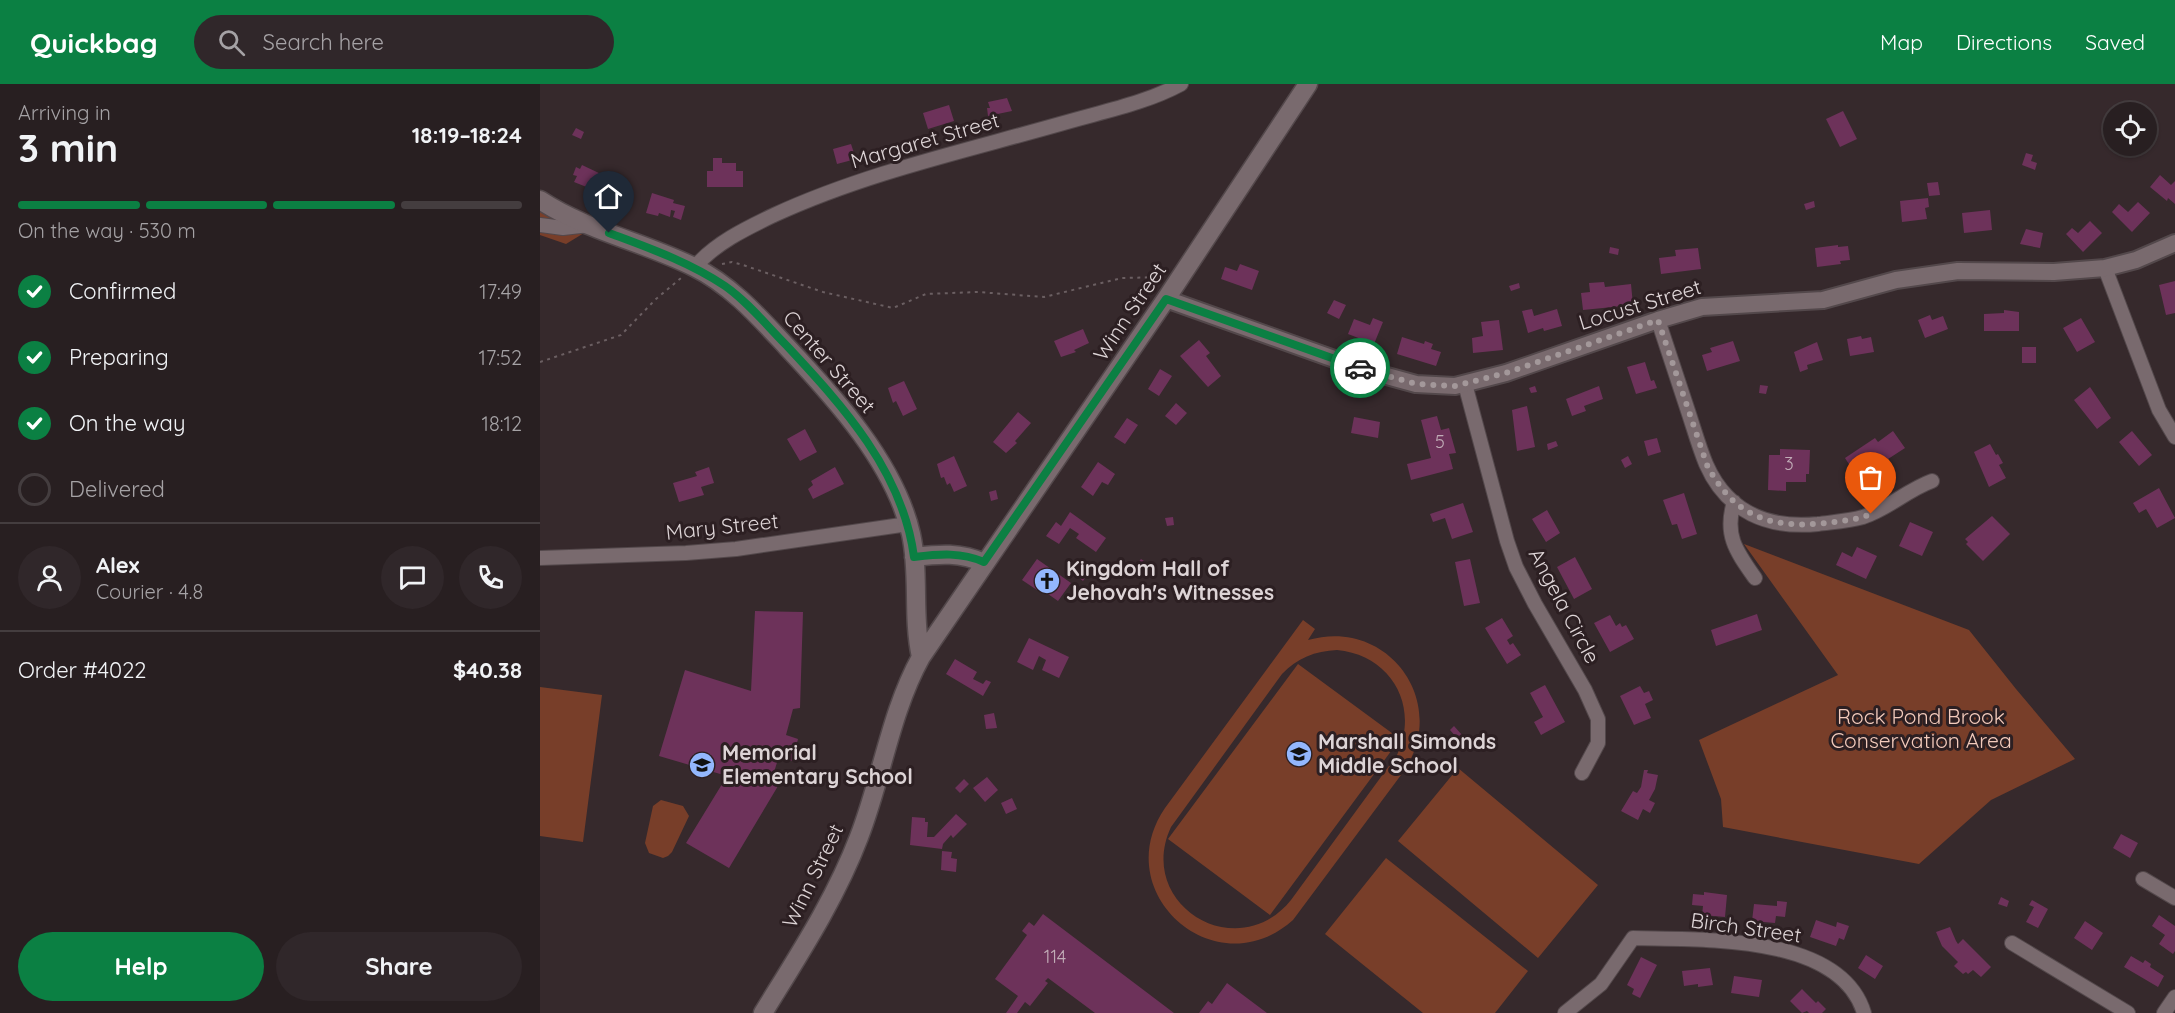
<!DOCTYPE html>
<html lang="en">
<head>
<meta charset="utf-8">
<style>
  :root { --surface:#281f21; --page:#30272a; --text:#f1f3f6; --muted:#a5a2a5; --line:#443d3f; --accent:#0b8043 }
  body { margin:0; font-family:Quicksand,sans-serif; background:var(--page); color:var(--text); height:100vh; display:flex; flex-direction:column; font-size:22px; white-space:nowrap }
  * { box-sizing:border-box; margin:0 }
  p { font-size:20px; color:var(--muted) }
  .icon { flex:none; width:33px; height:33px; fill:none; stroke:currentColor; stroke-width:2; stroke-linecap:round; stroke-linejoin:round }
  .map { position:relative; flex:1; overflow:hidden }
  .drawer { display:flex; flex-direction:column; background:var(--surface); width:540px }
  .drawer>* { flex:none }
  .tools { position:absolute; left:1563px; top:18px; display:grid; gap:12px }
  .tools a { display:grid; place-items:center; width:54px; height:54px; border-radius:50%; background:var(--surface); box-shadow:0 2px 4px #0004,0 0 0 2px var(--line); font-size:30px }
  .pin { position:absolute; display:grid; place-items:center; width:51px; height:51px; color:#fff; margin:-62px -26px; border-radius:50% 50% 50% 0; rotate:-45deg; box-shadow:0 0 6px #0007 }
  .pin .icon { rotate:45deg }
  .courier { position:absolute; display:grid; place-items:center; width:60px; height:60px; margin:-30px; border:4px solid #0b8043; border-radius:50%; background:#fff; color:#222; box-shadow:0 2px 8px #0007 }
  .summary em { font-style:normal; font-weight:800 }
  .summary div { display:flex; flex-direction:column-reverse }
  .summary { display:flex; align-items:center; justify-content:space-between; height:102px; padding:0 18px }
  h1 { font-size:39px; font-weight:800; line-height:45px }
  .bar { display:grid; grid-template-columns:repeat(4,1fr); gap:9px 6px; align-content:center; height:72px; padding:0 18px }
  .bar i { height:8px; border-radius:4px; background:var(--line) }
  .bar .current { background:var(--accent) }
  .bar p { grid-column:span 4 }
  .line { display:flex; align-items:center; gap:15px; padding:0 18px; border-top:2px solid var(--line) }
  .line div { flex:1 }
  .round { display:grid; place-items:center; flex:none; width:63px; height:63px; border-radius:32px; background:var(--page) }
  ol { padding:0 18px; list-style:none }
  li { display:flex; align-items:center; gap:18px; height:66px }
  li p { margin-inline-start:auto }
  li .icon { padding:6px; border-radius:50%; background:var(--accent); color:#fff; stroke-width:4 }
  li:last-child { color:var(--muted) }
  li i { width:33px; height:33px; border:3px solid var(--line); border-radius:50% }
  .action { display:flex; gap:12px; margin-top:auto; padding:12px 18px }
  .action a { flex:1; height:69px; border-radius:36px; background:var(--accent); color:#fff; font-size:24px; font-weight:800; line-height:69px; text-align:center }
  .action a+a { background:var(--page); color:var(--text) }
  header { display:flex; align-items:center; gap:36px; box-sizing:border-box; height:84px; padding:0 30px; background:var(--accent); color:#fff }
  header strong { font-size:28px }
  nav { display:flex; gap:33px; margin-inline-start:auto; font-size:21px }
  .search { width:420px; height:54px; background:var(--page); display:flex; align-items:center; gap:15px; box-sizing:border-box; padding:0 21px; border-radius:33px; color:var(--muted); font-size:22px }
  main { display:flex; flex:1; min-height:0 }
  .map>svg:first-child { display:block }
</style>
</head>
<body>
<header>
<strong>Quickbag</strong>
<div class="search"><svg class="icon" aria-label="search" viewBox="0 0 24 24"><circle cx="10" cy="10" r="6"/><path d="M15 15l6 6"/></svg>Search here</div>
<nav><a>Map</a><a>Directions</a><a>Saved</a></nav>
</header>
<main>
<section class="drawer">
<div class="summary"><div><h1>3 min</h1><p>Arriving in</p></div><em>18:19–18:24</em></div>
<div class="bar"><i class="current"></i><i class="current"></i><i class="current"></i><i></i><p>On the way · 530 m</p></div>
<ol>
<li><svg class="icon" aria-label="check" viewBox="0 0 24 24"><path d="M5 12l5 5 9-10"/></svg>Confirmed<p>17:49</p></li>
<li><svg class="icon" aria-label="check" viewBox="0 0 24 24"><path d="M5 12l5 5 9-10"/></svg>Preparing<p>17:52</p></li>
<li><svg class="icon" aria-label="check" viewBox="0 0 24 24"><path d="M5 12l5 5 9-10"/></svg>On the way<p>18:12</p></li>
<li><i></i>Delivered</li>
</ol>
<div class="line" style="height:108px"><a class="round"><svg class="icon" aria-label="person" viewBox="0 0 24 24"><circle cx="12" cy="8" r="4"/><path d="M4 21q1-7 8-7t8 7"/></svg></a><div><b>Alex</b><p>Courier · 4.8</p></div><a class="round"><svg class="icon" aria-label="chat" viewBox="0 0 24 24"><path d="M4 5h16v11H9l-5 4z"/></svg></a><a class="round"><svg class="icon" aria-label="phone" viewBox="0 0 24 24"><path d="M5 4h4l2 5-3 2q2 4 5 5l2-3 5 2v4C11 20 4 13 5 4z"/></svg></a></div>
<div class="line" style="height:78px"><div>Order #4022</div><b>$40.38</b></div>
<div class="action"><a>Help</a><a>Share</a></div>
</section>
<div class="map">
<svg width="1635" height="929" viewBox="0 0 1635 929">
  <rect width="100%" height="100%" fill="#36292c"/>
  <path fill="#783e29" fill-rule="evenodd" d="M0,124L44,149L26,160L0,151Z
    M1204,460L1429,546L1476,605L1535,675L1451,716L1379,780L1183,743L1181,715L1159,656L1298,591Z
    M763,536L775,545L768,556C848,533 910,618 864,687L753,836C676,905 567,809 625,724ZM797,566C851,571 880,622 857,671L751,816C697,883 595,820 631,743L742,590C757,574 775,567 797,566Z
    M758,580L860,655L730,831L628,755Z
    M0,603L62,611L43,758L0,752Z
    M918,684L1058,801L998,874L858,757Z
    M121,716L143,722L149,732L132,768L128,772L123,774L109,769L105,759L113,722Z
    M846,774L988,887L955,929H883L785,850Z"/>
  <path fill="#6d325a" d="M467,14L472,27L448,32L447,24H450L448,18Z
    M409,21L414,37L388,45L383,29Z
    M1303,27L1317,55L1300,63L1286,35Z
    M36,44L44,48L41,55L32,51Z
    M311,60L316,75L297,80L293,65Z
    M1486,69L1493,71L1491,77L1497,79L1495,86L1482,81Z
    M173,74H182V79H196V87H203V103H167V87H173Z
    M42,81L61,90L54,106L34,98L37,92L33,91L36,83L40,85Z
    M1620,91L1631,101L1635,97V120L1628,114L1627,117L1610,103Z
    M1398,98L1400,111L1389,112L1387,99Z
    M112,109L134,116L133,119L145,122L141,136L133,133L135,127L131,126L130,133L119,129L118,132L106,129Z
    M1388,114L1389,123L1385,124L1387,135L1362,138L1360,117Z
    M1274,117L1275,123L1266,126L1264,120Z
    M1598,118L1610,129L1592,148L1572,128L1579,120L1588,128Z
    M1450,126L1452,146L1424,149L1422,129Z
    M1550,137L1562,149L1543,168L1526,150L1532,144L1538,149Z
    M1486,145L1503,149L1500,164L1480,160Z
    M1298,161V163L1308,162L1310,176L1300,177L1301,180L1277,183L1275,164Z
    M1070,163L1079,165L1078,171L1069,169Z
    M1158,164L1161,185L1121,190L1119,174L1136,172L1135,166Z
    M700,180L719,187L712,206L681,195L685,183L697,187Z
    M1635,197V229L1626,231L1619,201Z
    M1064,198L1065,203L1091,200L1093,221L1043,226L1041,209L1050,208L1049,199Z
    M979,199L980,204L971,207L969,202Z
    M794,216L806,221L799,235L787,229Z
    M992,225L994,232L1017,225L1022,242L1004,247L1003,244L988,249L982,227Z
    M1464,226L1479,228V247H1444V230L1464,229Z
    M1390,231L1392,236L1403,232L1408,245L1385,254L1378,236Z
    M833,234L843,238L834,260L808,250L814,235L830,241Z
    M1541,234L1555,258L1537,268L1523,244Z
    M959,236L963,266L933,269L932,254L943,252L941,238Z
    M543,245L549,259L534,266L536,268L521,273L514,257Z
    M1321,252L1322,255L1331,253L1334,268L1310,272L1307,255Z
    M862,253L884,260L885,257L893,260L891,265L901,268L896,282L857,270Z
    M659,256L670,269L666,272L681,292L668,303L640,272Z
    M1193,257L1200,277L1167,287L1162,271L1172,268L1170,264Z
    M1277,258L1283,276L1267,281L1268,285L1260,288L1254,268Z
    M1482,263H1496V279H1482Z
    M1105,278L1111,297L1114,296L1117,304L1096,310L1087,283Z
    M620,285L632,292L619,312L608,305Z
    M364,297L377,325L363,332L356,317L353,319L348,304Z
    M1220,301L1228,302L1226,310L1219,309Z
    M995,302L997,308L991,309L989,304Z
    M1059,302L1063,315L1044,322L1046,327L1032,332L1026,315Z
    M1550,303L1571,334L1557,345L1534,316Z
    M636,319L647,329L636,341L625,332Z
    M987,322L995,363L977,367L972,326Z
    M478,328L491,339L475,357L477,359L466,369L453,358Z
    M897,332L901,346L909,344L916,369L909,370L913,385L871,396L867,380L891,374L881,336Z
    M814,333L840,338L838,354L811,349Z
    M587,334L598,341L585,360L574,353Z
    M265,345L277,368L260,377L247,355Z
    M1353,347L1365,364L1328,388L1326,384L1316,391L1305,374L1335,354L1338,358Z
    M1592,347L1612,371L1599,382L1579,358Z
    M1117,354L1121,368L1108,372L1104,357Z
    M1016,357L1018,362L1008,366L1007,360Z
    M1450,360L1456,371L1458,370L1463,379L1459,381L1466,394L1449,403L1434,368Z
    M1240,365L1270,366L1269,390H1266V398H1246V407L1228,406L1229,371H1240Z
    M414,372L427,402L414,408L410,399L407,401L404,393L401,394L397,380Z
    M1088,372L1092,380L1085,384L1081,376Z
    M558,378L575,390L568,401L562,398L553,412L541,403Z
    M169,383L174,399L161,403L164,411L139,418L133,399L157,392L155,388Z
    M295,383L304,400L273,415L268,405L273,401L271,397Z
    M1619,404L1635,434L1617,444L1606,425L1599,429L1593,419Z
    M456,406L458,415L451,417L449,408Z
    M1144,409L1157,450L1142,455L1137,440L1132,441L1123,416Z
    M923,419L933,448L912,455L905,434L893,438L890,430Z
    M1007,426L1020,449L1006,458L992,435Z
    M530,428L566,454L556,468L536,454L539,450L530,444L519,460L506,452L516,438L521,442Z
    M1452,432L1470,450L1443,477L1426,460L1428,458L1425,455Z
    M633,433L634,441L627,442L625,434Z
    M1370,438L1393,448L1382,472L1359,462Z
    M1317,463L1337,472L1326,495L1296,481L1302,468L1312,473Z
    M1035,473L1052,505L1034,515L1017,483Z
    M497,475L531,499L518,517L498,503L497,506L482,496Z
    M601,475L607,479L605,483L598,479Z
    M930,475L940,519L924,522L915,478Z
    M542,487L547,491L543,497L537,492Z
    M215,527L263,528L260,624L253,625L246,651L258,655L252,677L239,672L231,698L238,702L189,784L146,759L187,692L119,672L145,586L211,607Z
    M1217,530L1222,546L1176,562L1171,546Z
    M1070,531L1076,542L1080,539L1082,543L1086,541L1094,555L1070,568L1054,539Z
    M962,534L973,552L967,556L970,561L973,559L981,571L967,580L945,544Z
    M489,554L529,573L519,594L502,586L506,576L499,572L493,586L477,578Z
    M415,575L437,588L433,595L443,600L446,596L451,598L443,612L406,590Z
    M1005,601L1025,638L1001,651L994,638L1003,633L990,609Z
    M1100,602L1104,609L1109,607L1113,616L1105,620L1111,634L1094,641L1080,612Z
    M454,629L457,644L446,645L444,631Z
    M914,642L922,651L918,655L910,646Z
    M1104,686H1108L1107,689L1118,691L1115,705L1109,716L1115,719L1110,729L1103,725L1098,736L1081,727L1093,707L1097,709L1101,703Z
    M447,693L458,706L445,718L433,704Z
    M424,695L429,700L420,709L415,704Z
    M472,714L477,725L466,730L461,719Z
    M416,730L427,740L413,754L411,751L403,760L402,765L370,761L372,733L385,734V738H388L387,753H394Z
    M1581,750L1598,759L1590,774L1573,764Z
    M402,767L412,768L411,774L417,775L416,788L401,786Z
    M1164,808L1187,811L1185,833L1162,831L1163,822L1152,821L1153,810L1164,811Z
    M1461,813L1469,817L1467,823L1458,820Z
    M1492,816L1508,825L1498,844L1486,838L1494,823L1489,821Z
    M1237,817L1247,818L1245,833L1236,832L1235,839L1212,837L1214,820L1237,822Z
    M503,830L634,929H555L508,894L505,897L508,899L490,922L485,918L477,929H466L478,912L455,895L487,851L482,847L489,838L494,842Z
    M1619,831L1635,842V867L1633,870L1619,860L1625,851L1612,842Z
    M1276,836L1296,843L1297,838L1309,842L1304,856L1299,854L1296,862L1270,853Z
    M1545,837L1563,849L1552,866L1534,854Z
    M1410,843L1416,857L1418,860L1423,855L1451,883L1441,893L1433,886L1428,890L1426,888L1423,890L1414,882L1418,878L1402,862L1396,848Z
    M1326,871L1343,882L1335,895L1318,884Z
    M1591,872L1603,879L1605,876L1611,880L1610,883L1624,892L1618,903L1584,883Z
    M1101,873L1117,881L1100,914L1092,910L1094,905L1087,901Z
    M1170,884L1173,901L1158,903V900L1144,902L1142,887Z
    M1194,892L1222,896L1219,913L1191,909Z
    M687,899L727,929H659L668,917L672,920Z
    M1262,905L1276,919L1278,917L1286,925L1282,929H1269L1267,927L1262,929L1250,917Z"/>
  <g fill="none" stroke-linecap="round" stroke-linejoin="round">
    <g stroke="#53484b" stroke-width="16">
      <path id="minor" d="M0,141L23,144L49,141
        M155,183C175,159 207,144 234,131C325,89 425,67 520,40C560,28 604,20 641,0
        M1565,184L1619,326L1635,353
        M1118,236C1128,266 1138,297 1148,327C1154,345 1159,363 1166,380C1187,428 1228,445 1278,440C1293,438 1309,437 1323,433C1348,425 1367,406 1392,397
        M925,300L967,457L976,483L995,520L1045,606L1058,635V659L1042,689
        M1194,418C1184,451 1196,467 1215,494
        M0,474L146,469L196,465L368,440
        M1603,795L1635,814
        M1472,859L1588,929
        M1025,929L1061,900L1093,854C1159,856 1300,849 1324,929
        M1624,929L1635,913"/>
    </g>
    <g stroke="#53484b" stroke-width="20">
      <path id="tertiary" d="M626,215L825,286L876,300L915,302L966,289L1118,236L1162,223L1283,216L1356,196L1418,187L1514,188L1565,184L1596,176L1635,159"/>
    </g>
    <g stroke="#53484b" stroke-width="21">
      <path id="secondary" d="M0,116C47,147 104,158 154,183C191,201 219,233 247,263C295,314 355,380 371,450C380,491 372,532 381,573
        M374,473C399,470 421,468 444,479
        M223,929C258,872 295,816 319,753C342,694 350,629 381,573L626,215L768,0"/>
    </g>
    <path stroke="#6b5f62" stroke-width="2" stroke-dasharray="3 4.5" stroke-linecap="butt" d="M182,180L192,178L203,181L283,208L353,224L386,210L438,208L504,213L582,194L623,193
      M0,278L81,251L116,215L141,194"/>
    <use href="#minor" stroke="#796a6e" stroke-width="14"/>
    <use href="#tertiary" stroke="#796a6e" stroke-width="16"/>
    <use href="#secondary" stroke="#796a6e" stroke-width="18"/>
  </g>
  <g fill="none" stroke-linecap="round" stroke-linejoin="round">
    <path stroke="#a3989a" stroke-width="6" stroke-dasharray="0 10.8" d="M820,284L876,300L915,302L966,289L1118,236L1167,381C1194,433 1231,445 1286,439C1301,437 1317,436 1331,430"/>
    <path stroke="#0b8043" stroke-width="8" d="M69,149C109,164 149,178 185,202C208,218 227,242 247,262C303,322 363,388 374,473C400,470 421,468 444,478L626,215L820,284"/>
  </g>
  <defs>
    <g id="church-disc" transform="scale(1.35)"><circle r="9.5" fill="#93b7fd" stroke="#2c1f22"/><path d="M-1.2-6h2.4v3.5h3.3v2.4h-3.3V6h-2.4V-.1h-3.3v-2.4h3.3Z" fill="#111"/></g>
    <g id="school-disc" transform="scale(1.35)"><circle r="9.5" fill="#93b7fd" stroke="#2c1f22"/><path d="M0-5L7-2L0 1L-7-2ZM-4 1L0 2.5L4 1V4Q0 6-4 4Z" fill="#111"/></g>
  </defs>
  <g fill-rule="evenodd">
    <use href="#church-disc" x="507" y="497"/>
    <use href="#school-disc" x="759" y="670"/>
    <use href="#school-disc" x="162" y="681"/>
  </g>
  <g text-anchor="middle" stroke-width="6" stroke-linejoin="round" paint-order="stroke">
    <g font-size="18" fill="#c1acb7">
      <text x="900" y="364">5</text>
      <text x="1249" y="386">3</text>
      <text x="515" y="879">114</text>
    </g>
    <g font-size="21" fill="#ddd4d6" stroke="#2c1f22">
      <text transform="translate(385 57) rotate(-16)" y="7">Margaret Street</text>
      <text transform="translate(1100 221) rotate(-17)" y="7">Locust Street</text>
      <text transform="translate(590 228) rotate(-56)" y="7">Winn Street</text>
      <text transform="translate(289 278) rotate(49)" y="7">Center Street</text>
      <text transform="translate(182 443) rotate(-6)" y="7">Mary Street</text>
      <text transform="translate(1024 522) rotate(62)" y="7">Angela Circle</text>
      <text transform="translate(273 792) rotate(-64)" y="7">Winn Street</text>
      <text transform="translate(1206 844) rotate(8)" y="7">Birch Street</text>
    </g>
    <g font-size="21" font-weight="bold" fill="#ddd4d6" stroke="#2c1f22" text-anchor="start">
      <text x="526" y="492">Kingdom Hall of<tspan x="526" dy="24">Jehovah's Witnesses</tspan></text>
      <text x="778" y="665">Marshall Simonds<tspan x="778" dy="24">Middle School</tspan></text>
      <text x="182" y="676">Memorial<tspan x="182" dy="24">Elementary School</tspan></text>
    </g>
    <g font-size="21" fill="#f4cbbc" stroke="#2c1f22">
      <text x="1381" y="640">Rock Pond Brook<tspan x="1381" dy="24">Conservation Area</tspan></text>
    </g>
  </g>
</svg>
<div class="tools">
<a><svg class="icon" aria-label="locate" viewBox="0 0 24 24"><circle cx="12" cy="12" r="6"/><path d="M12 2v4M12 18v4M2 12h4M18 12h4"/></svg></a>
</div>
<div class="pin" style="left:1331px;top:430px;background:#ea580c"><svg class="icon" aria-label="bag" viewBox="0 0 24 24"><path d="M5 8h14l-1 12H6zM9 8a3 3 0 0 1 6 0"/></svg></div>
<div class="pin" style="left:69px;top:149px;background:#1f2937"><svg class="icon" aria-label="home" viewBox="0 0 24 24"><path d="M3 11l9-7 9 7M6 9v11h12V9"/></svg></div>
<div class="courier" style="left:820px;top:284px"><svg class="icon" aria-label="car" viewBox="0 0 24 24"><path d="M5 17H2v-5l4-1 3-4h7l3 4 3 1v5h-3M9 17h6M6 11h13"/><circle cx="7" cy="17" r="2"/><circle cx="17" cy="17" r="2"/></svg></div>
</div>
</main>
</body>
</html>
